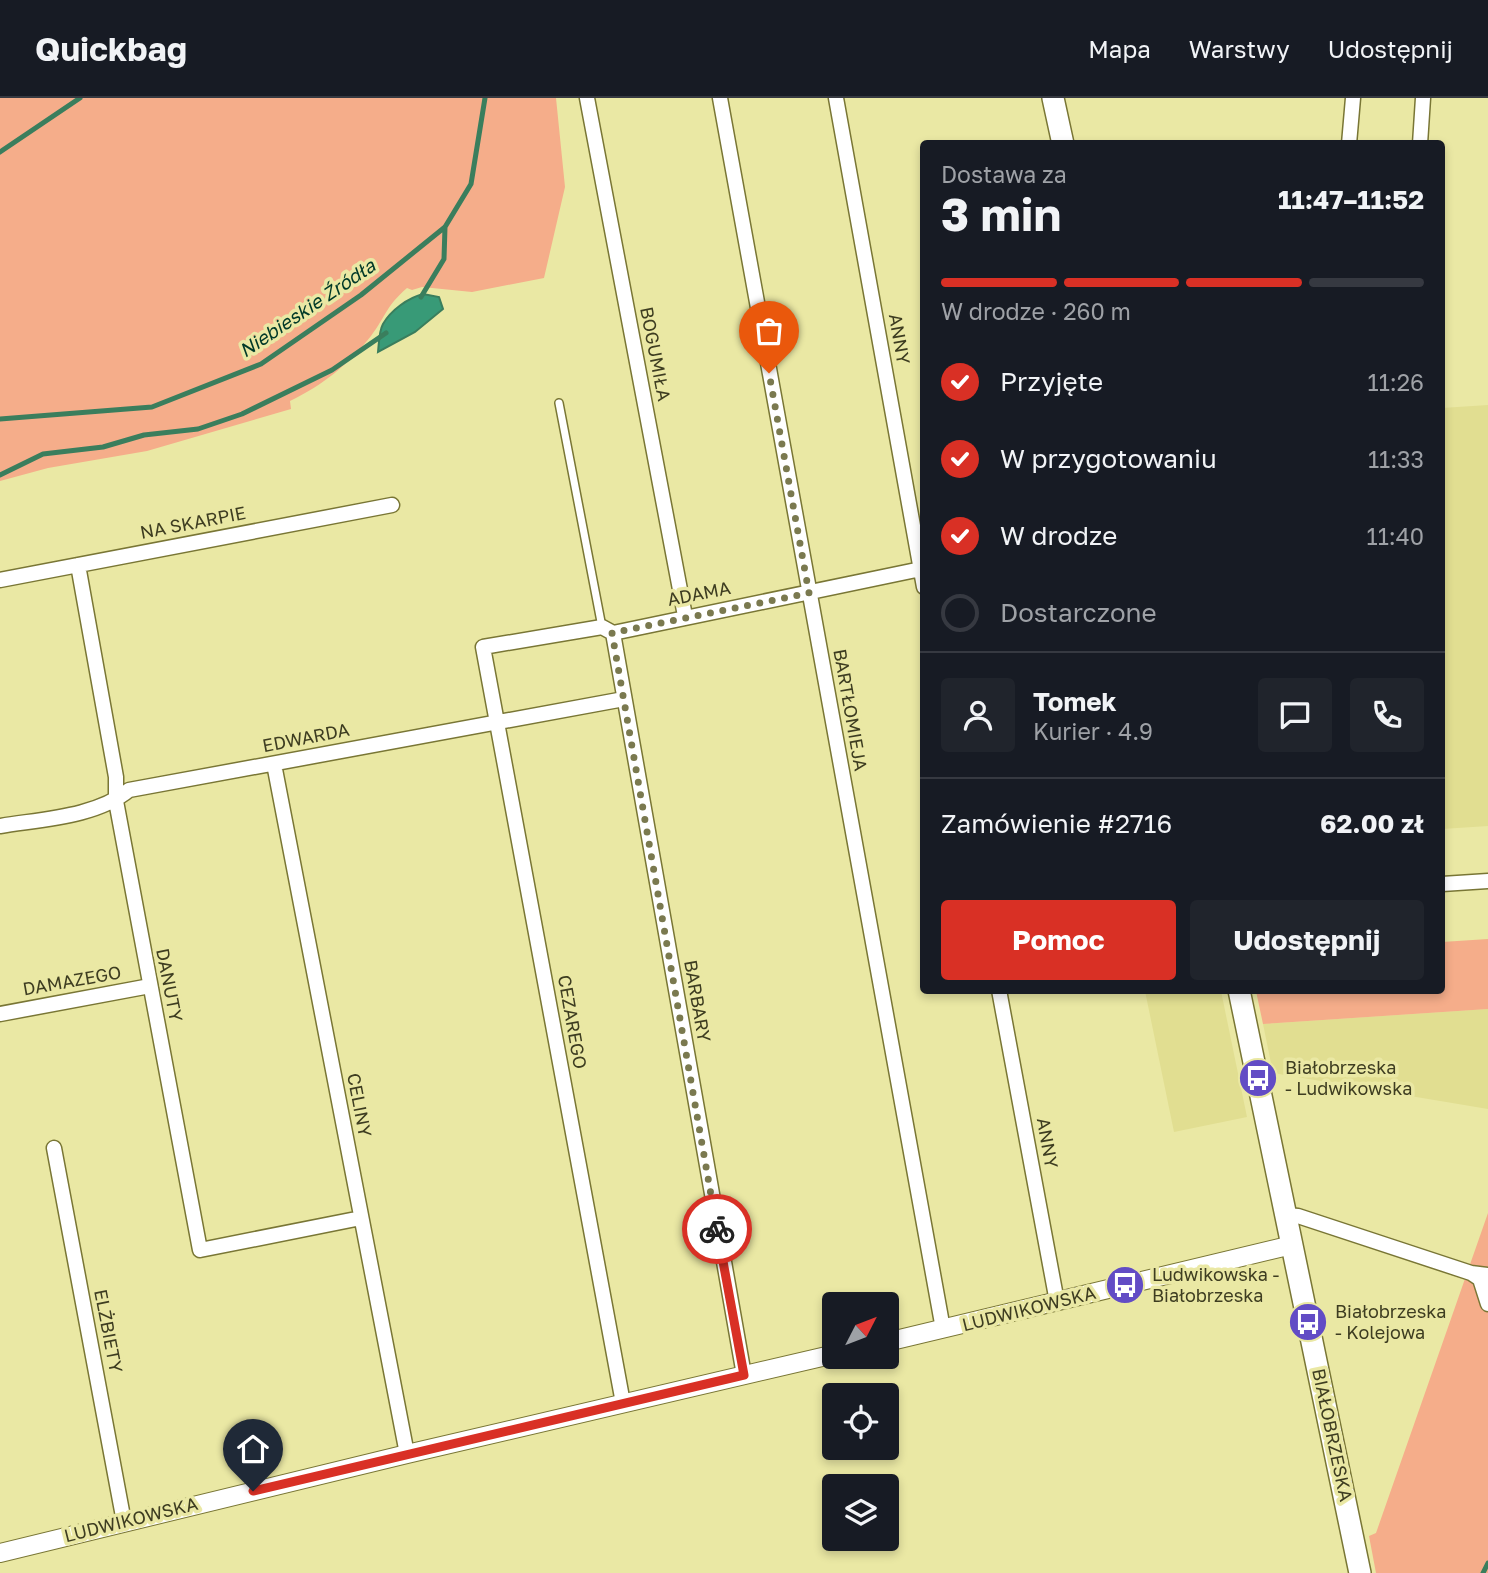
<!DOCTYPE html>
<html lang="pl">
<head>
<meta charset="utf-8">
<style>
  :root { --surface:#171b24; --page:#20242c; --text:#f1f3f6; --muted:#9ea1a6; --line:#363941; --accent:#d93025 }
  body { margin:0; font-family:"Golos Text",sans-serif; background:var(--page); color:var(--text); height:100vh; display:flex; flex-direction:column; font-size:26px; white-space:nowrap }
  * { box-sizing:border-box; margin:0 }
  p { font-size:23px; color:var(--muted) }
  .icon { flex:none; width:38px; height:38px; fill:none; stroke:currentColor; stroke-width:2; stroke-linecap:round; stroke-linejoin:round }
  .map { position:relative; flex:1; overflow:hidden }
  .details { position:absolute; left:920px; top:42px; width:525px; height:854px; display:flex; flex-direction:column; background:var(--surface); border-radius:7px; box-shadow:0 4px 10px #0003 }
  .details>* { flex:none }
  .needle { width:46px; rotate:48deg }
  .fabs { position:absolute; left:822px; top:1194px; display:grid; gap:14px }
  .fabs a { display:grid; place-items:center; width:77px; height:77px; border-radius:7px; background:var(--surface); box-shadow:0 4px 10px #0003; font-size:35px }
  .pin { position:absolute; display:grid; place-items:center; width:60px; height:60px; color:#fff; margin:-72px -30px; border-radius:50% 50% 50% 0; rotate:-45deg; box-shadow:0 0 7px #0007 }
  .pin .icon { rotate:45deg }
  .courier { position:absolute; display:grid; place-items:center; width:70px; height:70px; margin:-35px; border:5px solid #d93025; border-radius:50%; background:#fff; color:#222; box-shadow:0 2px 9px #0007 }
  .head em { font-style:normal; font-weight:700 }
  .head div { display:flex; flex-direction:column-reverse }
  .head { display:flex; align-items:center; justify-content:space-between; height:119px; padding:0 21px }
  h1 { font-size:46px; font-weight:700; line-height:52px }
  .bar { display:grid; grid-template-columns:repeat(4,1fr); gap:10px 7px; align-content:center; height:84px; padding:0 21px }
  .bar i { height:9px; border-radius:5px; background:var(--line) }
  .bar .selected { background:var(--accent) }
  .bar p { grid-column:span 4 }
  .line { display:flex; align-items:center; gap:18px; padding:0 21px; border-top:2px solid var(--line) }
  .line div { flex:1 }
  .round { display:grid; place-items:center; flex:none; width:74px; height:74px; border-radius:7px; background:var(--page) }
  ol { padding:0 21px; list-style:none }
  li { display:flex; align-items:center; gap:21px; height:77px }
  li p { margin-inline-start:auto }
  li .icon { padding:7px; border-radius:50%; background:var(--accent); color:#fff; stroke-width:4 }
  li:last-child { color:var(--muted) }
  li i { width:38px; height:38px; border:4px solid var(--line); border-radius:50% }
  .primary-button { display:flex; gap:14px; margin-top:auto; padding:14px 21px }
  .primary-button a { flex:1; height:80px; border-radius:7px; background:var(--accent); color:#fff; font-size:28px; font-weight:700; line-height:80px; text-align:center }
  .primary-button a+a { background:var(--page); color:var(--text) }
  header { display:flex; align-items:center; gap:42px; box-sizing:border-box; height:98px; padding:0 35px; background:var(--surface); border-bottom:2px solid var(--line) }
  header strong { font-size:33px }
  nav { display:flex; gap:38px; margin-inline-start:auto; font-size:24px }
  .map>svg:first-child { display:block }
</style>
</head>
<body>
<header>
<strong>Quickbag</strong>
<nav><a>Mapa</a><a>Warstwy</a><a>Udostępnij</a></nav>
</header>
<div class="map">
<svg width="1488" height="1475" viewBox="0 0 1488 1475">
  <rect width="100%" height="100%" fill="#eae8a4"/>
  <path fill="#e1de91" d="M1488,307V728L1442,731V310Z
    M1145,893H1221L1247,1019L1174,1034Z
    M1488,911V1011L1273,975L1263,926Z"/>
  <path fill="#f5ad8a" d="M0,0H556L565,89L544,180L472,194L422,189L412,192L407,190C386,208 386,218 371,238C348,267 323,287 290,303L291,311L147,353L48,370L0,383Z
    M1488,841V911L1263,926L1256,893L1442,892V844Z
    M1488,1115V1475H1376L1369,1438L1376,1435Z"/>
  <path fill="#389a77" stroke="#3a7e5d" stroke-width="2" d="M423,196L439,199L443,211L415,234L378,254C379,245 379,233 383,226C391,212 408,200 423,196Z"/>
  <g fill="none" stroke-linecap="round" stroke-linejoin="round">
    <path stroke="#3a7e5d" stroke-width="5" d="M0,54L80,0
      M421,199L444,161L445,129
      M0,321L152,309L261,266L361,197L445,129L471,86L485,0
      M0,377L43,356L103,349L144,337L198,331L242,316L332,272L386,235
      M1483,1475L1488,1465"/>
    <g stroke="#797635" stroke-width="10">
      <path id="service" d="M559,305L602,529"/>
    </g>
    <g stroke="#797635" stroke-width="17">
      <path id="minor" d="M587,0L685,518
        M720,0L943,1231
        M836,0L924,489
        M1349,46L1353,0
        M1420,46L1423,0
        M78,467L116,679V703L200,1152L361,1120
        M0,482L392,407
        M613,535L744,1277
        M274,666L407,1356
        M0,728C42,721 96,719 129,692L624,601
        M1442,786L1488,783
        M999,892L1057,1204
        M0,916L150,888
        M54,1050L124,1424
        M1286,1117L1298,1118L1471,1175L1488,1177
        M1471,1175L1480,1181L1488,1206
        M623,1305L483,549L602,529L613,535L921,471L924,473"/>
    </g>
    <g stroke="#797635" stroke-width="20">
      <path id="tertiary" d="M887,1244L1292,1147
        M0,1455L407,1356L835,1256"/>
    </g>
    <g stroke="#797635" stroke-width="24">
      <path id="secondary" d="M1053,0L1063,46
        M1239,892L1360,1475"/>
    </g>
    <use href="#service" stroke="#fff" stroke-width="7"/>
    <use href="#minor" stroke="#fff" stroke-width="14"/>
    <use href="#tertiary" stroke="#fff" stroke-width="18"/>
    <use href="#secondary" stroke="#fff" stroke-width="21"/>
  </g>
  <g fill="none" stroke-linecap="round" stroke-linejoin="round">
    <path stroke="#7a794f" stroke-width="7" stroke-dasharray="0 12.6" d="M717,1131L612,535L809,495L769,275"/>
    <path stroke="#d93025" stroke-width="9" d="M253,1393L744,1277L717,1131"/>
  </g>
  <defs>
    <g id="bus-disc" transform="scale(2.0125)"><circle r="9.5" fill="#624cc5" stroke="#eae8a4"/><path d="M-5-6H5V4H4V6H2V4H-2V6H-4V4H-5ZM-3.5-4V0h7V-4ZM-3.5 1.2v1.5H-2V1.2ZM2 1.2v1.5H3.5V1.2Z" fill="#fff"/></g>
  </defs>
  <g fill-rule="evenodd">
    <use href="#bus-disc" x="1258" y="980"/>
    <use href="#bus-disc" x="1125" y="1187"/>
    <use href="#bus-disc" x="1308" y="1224"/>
  </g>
  <g text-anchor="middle" stroke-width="7" stroke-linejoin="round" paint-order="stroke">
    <g font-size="18" fill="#3e3d21" stroke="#eae8a4">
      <text transform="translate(899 241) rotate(80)" y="6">ANNY</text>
      <text transform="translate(655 256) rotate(79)" y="6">BOGUMIŁA</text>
      <text transform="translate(193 425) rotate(-11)" y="6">NA SKARPIE</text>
      <text transform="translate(699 496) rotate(-11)" y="6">ADAMA</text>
      <text transform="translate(850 612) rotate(80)" y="6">BARTŁOMIEJA</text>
      <text transform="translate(306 640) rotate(-11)" y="6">EDWARDA</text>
      <text transform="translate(72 883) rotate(-10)" y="6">DAMAZEGO</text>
      <text transform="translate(169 887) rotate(79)" y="6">DANUTY</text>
      <text transform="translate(697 903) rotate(80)" y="6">BARBARY</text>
      <text transform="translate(572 924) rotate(80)" y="6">CEZAREGO</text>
      <text transform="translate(359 1007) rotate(79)" y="6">CELINY</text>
      <text transform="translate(1047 1045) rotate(80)" y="6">ANNY</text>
      <text transform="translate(1029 1211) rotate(-14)" y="6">LUDWIKOWSKA</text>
      <text transform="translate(108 1233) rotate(79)" y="6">ELŻBIETY</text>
      <text transform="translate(1332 1337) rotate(78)" y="6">BIAŁOBRZESKA</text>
      <text transform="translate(131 1422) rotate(-14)" y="6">LUDWIKOWSKA</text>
    </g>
    <g font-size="18" fill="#3e3d21" stroke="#eae8a4" text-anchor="start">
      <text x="1285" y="976">Białobrzeska<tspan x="1285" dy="21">- Ludwikowska</tspan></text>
      <text x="1152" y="1183">Ludwikowska -<tspan x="1152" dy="21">Białobrzeska</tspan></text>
      <text x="1335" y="1220">Białobrzeska<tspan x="1335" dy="21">- Kolejowa</tspan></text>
    </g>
    <g font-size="19" font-style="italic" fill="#003928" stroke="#eae8a4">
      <text transform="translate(307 210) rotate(-34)" y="7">Niebieskie Źródła</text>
    </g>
  </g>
</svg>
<div class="fabs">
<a><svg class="needle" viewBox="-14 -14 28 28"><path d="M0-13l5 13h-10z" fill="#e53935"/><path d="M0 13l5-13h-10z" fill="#9ea1a6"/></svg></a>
<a><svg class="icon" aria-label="locate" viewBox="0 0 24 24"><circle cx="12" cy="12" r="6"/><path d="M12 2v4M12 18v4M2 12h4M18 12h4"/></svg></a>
<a><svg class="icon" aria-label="layers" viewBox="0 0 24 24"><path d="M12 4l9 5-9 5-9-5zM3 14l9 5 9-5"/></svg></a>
</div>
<div class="pin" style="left:769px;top:275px;background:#ea580c"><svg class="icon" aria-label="bag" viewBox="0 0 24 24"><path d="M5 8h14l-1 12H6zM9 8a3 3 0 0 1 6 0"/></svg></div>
<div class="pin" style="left:253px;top:1393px;background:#1f2937"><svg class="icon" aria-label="home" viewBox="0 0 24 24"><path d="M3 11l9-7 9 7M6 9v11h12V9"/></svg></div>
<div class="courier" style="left:717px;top:1131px"><svg class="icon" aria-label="bike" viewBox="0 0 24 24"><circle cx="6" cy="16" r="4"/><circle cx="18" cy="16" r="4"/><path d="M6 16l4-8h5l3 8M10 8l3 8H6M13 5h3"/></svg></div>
<section class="details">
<div class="head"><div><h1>3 min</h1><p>Dostawa za</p></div><em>11:47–11:52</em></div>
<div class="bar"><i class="selected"></i><i class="selected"></i><i class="selected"></i><i></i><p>W drodze · 260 m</p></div>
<ol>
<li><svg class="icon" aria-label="check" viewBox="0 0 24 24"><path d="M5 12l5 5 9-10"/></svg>Przyjęte<p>11:26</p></li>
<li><svg class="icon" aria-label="check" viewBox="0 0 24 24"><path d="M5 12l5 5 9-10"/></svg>W przygotowaniu<p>11:33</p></li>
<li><svg class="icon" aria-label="check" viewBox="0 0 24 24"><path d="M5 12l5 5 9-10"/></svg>W drodze<p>11:40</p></li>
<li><i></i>Dostarczone</li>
</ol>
<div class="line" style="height:126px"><a class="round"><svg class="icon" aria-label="person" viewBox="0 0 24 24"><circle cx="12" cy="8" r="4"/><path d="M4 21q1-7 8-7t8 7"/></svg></a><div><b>Tomek</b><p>Kurier · 4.9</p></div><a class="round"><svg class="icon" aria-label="chat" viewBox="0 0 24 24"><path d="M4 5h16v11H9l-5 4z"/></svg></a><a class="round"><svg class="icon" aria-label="phone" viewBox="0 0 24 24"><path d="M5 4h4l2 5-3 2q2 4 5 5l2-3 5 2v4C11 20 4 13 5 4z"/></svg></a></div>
<div class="line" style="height:91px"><div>Zamówienie #2716</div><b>62.00 zł</b></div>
<div class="primary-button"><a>Pomoc</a><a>Udostępnij</a></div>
</section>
</div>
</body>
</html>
